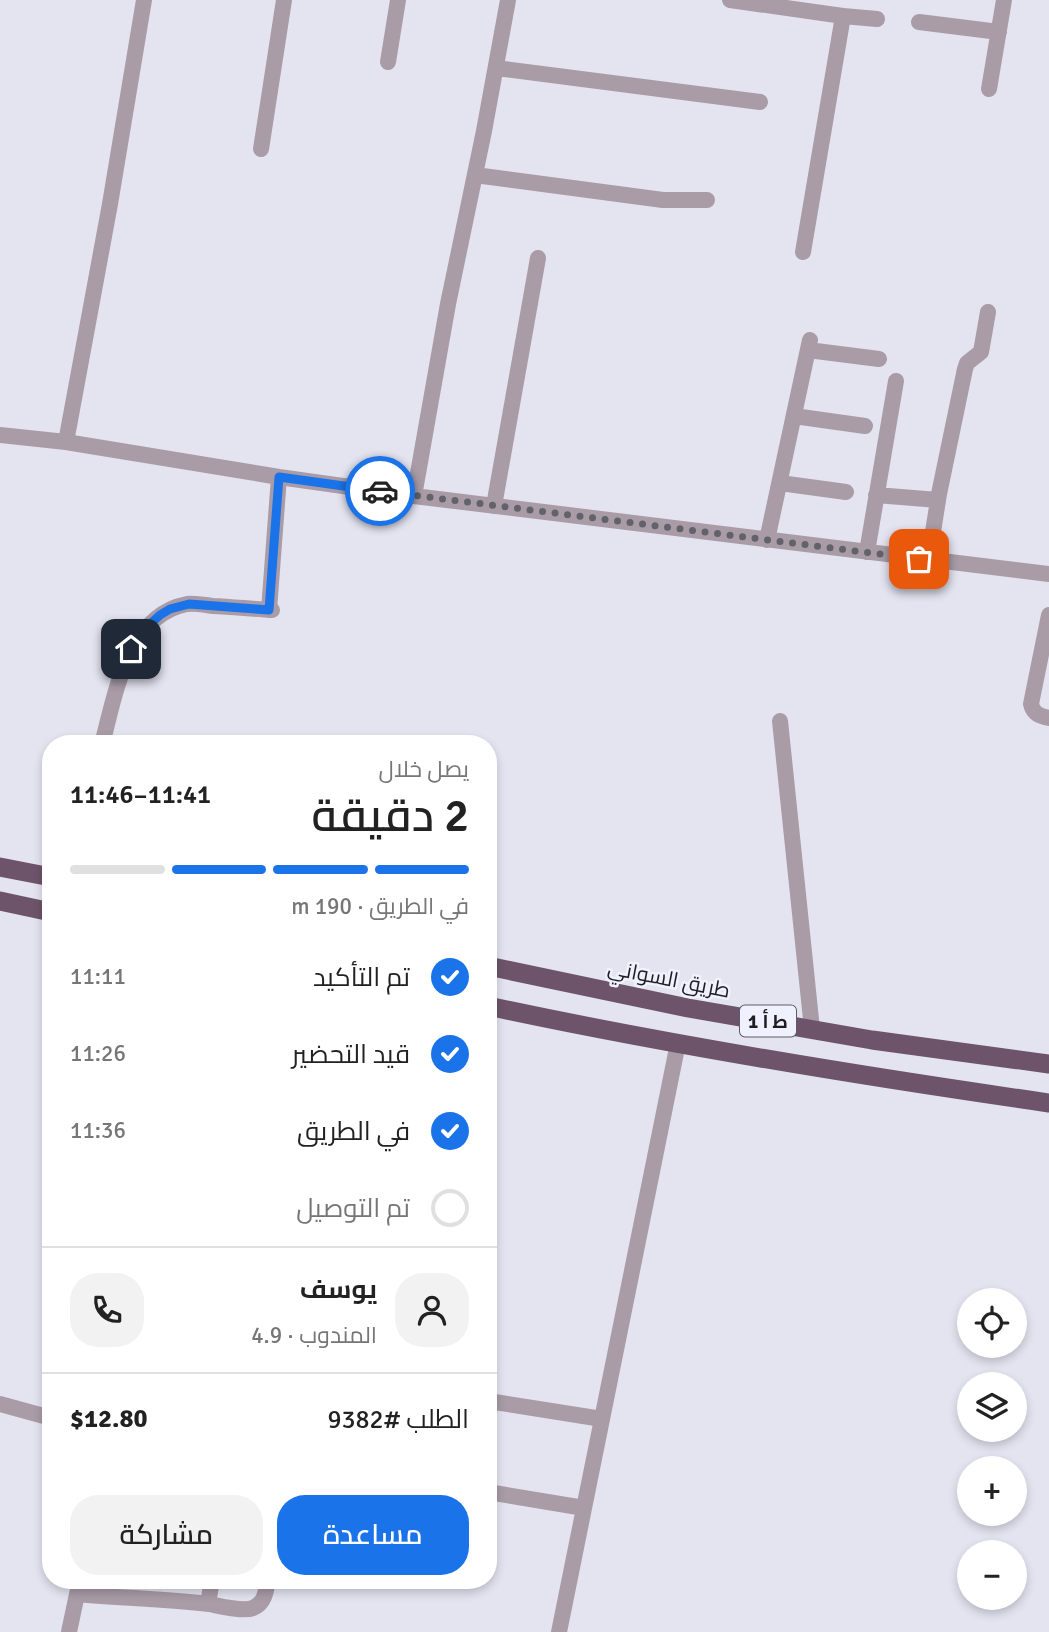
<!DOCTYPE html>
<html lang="ar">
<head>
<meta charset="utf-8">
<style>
  :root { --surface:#fff; --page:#f2f2f2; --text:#222; --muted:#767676; --line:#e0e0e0; --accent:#1a73e8 }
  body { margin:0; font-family:Signika,Cairo,sans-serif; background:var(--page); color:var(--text); direction:rtl; height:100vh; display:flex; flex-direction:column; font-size:26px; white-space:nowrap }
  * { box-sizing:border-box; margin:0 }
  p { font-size:23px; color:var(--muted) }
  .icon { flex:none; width:38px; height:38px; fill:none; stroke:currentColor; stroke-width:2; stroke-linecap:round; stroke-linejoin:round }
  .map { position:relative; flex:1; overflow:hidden; direction:ltr }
  .side { position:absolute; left:42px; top:735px; width:455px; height:854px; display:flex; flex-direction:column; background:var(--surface); border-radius:28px; box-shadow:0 4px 10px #0003; direction:rtl }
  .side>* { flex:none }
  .buttons { position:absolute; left:957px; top:1288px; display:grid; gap:14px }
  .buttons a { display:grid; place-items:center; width:70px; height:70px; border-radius:50%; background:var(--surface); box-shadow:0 4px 10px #0003; font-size:35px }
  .pin { position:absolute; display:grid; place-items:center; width:60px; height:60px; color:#fff; margin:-30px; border-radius:14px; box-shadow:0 4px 10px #0006 }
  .courier { position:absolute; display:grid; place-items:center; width:70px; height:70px; margin:-35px; border:5px solid #1a73e8; border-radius:50%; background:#fff; color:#222; box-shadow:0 2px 9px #0007 }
  .summary em { font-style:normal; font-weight:600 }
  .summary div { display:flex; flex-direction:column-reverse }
  .summary { display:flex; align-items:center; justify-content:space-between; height:119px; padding:0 28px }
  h1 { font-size:46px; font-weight:600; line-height:52px }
  .bar { display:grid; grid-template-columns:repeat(4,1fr); gap:10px 7px; align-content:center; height:84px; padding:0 28px }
  .bar i { height:9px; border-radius:5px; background:var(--line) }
  .bar .current { background:var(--accent) }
  .bar p { grid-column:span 4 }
  .line { display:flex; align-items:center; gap:18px; padding:0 28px; border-top:2px solid var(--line) }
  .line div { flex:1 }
  .round { display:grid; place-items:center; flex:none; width:74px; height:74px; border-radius:28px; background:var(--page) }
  ol { padding:0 28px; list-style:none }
  li { display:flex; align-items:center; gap:21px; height:77px }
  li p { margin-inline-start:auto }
  li .icon { padding:7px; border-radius:50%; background:var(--accent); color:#fff; stroke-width:4 }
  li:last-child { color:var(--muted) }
  li i { width:38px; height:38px; border:4px solid var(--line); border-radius:50% }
  .primary-button { display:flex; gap:14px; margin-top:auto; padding:14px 28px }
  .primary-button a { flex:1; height:80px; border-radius:28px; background:var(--accent); color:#fff; font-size:28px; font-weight:600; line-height:80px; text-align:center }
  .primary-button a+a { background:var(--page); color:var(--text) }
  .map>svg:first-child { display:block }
</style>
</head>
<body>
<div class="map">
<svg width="1049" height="1632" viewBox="0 0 1049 1632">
  <rect width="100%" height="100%" fill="#e3e4f0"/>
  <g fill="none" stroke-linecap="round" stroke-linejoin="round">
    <path stroke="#a99ca7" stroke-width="16" d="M730,0L843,16L877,19
      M919,22L999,32
      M388,62L398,0
      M496,68L760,102
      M989,89L1004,0
      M261,149L284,0
      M475,175L663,200H707
      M803,252L843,16
      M808,350L879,359
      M794,416L865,426
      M0,435L66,442L279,477L414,496L1049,574
      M66,442L110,204L144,0
      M780,483L846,492
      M876,495L938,500
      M414,496L448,304L484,131L508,0
      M494,506L538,258
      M932,538L939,494L965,369L967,363L981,352L988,312
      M767,540L810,340
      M867,552L896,381
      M269,610L279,477
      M1049,615L1031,704C1033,714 1040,716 1049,718
      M780,721L812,1029
      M102,744C115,696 127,615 187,604C195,603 205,605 213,606C233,607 253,609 272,610
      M488,1401L602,1419
      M0,1404L51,1418
      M488,1492L584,1508
      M77,1594C121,1598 165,1599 209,1604C220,1606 243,1612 253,1608C265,1603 266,1591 268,1580
      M208,1604L212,1580
      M69,1632L80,1580
      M559,1632L678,1043"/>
    <path stroke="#6e546a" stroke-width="19" d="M0,867L51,877
      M0,901L51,912
      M488,966L688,1008L872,1040L1049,1064
      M488,1006C674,1046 861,1076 1049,1103"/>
  </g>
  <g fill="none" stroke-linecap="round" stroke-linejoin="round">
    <path stroke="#62636a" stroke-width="7" stroke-dasharray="0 12.6" d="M380,491L919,559"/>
    <path stroke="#1a73e8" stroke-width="9" d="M131,649L149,625L160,615L170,609L189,604L269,610L279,477L380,491"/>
  </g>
  <g text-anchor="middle" stroke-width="5" stroke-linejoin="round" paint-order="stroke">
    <rect fill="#f0f1fe" stroke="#5c5d64" stroke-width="2" x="740" y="1005.5" width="56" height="31" rx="5"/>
    <g font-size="19" font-weight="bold" fill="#1d1e22">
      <text x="768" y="1028">ط أ 1</text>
    </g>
    <g font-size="21" fill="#1d1e22" stroke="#f0f1fe">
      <text transform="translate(669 979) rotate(11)" y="7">طريق السواني</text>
    </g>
  </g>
</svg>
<div class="buttons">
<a><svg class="icon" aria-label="locate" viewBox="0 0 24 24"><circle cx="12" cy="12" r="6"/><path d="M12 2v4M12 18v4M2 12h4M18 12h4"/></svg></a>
<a><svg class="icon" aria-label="layers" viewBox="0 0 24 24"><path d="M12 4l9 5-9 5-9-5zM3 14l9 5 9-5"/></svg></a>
<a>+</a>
<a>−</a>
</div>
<div class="pin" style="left:919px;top:559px;background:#ea580c"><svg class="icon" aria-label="bag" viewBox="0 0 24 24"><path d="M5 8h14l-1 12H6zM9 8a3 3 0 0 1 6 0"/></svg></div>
<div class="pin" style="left:131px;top:649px;background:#1f2937"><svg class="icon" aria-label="home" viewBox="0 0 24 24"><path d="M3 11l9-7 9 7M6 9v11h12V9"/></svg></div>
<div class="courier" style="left:380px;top:491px"><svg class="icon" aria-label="car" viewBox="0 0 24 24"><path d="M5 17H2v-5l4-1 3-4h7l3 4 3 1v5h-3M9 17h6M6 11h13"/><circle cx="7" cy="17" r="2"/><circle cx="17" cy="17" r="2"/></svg></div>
<section class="side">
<div class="summary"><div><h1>2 دقيقة</h1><p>يصل خلال</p></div><em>11:41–11:46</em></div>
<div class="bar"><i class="current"></i><i class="current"></i><i class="current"></i><i></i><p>في الطريق · 190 m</p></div>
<ol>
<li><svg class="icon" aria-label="check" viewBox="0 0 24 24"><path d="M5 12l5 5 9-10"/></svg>تم التأكيد<p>11:11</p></li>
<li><svg class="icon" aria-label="check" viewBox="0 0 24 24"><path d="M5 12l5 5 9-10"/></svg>قيد التحضير<p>11:26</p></li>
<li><svg class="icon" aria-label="check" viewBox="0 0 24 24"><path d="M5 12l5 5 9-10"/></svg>في الطريق<p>11:36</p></li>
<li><i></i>تم التوصيل</li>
</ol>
<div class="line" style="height:126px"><a class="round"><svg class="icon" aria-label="person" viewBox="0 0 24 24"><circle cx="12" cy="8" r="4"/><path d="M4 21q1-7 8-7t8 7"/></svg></a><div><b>يوسف</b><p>المندوب · 4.9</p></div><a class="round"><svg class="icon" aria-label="phone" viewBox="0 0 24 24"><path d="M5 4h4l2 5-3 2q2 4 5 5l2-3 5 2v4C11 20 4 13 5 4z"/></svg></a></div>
<div class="line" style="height:91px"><div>الطلب #9382</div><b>$12.80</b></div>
<div class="primary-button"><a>مساعدة</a><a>مشاركة</a></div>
</section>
</div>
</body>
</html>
